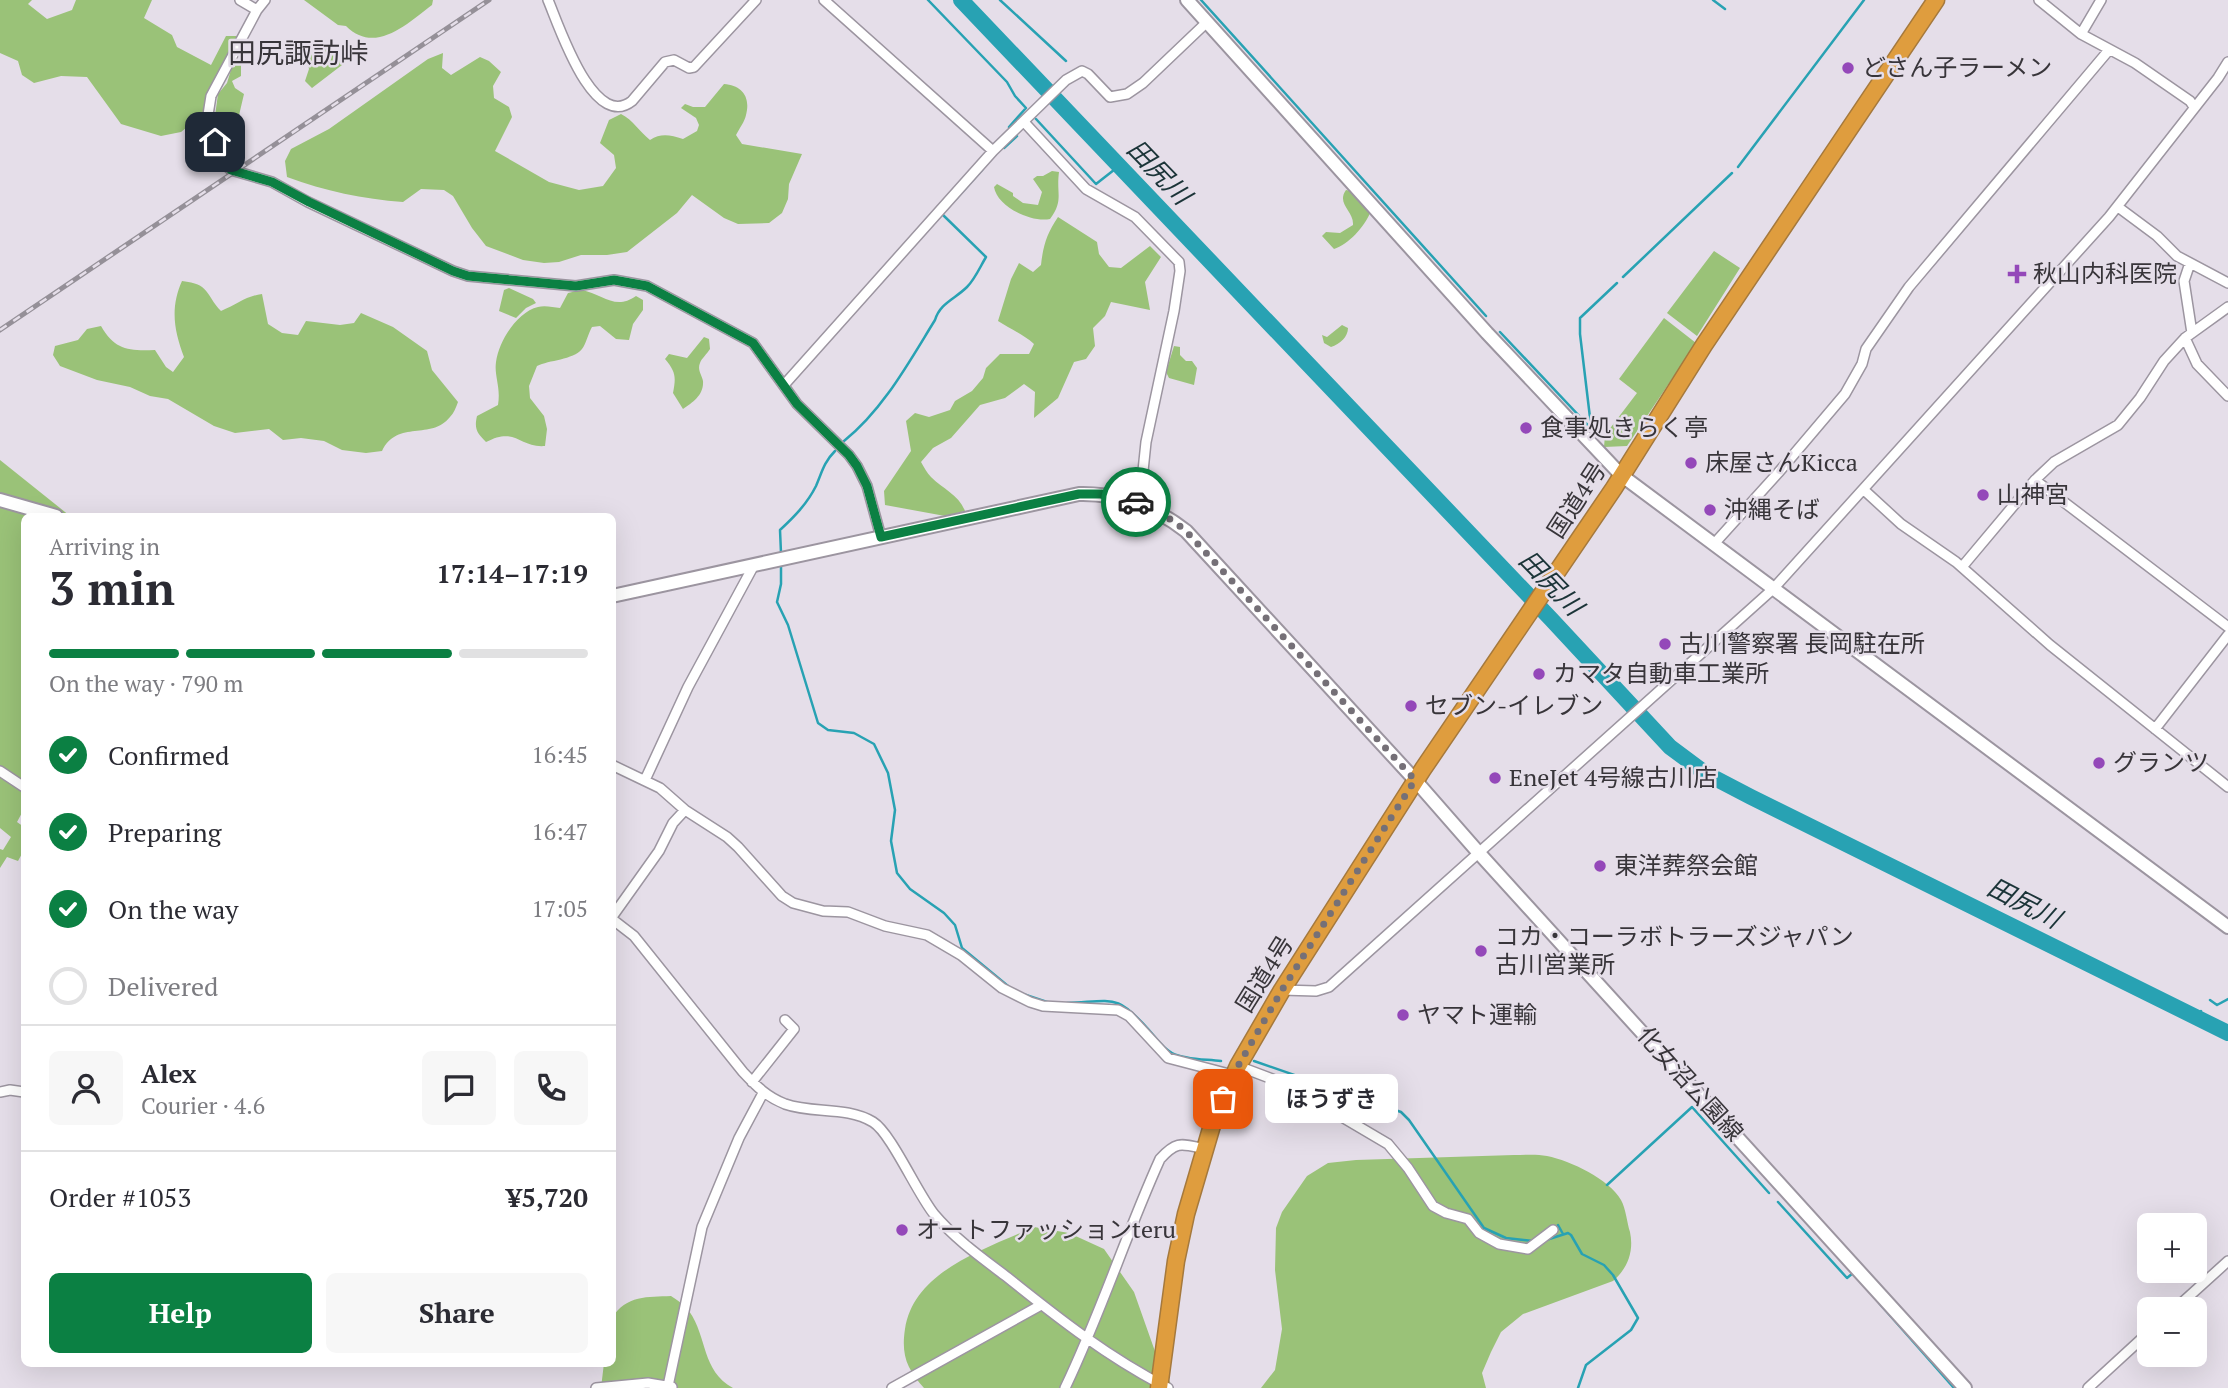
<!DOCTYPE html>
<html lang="en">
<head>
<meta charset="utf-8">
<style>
  :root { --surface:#fff; --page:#f7f7f7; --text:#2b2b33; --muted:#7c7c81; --line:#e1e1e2; --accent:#0b8043 }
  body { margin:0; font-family:"PT Serif","Noto Sans JP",serif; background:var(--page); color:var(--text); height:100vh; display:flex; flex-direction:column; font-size:26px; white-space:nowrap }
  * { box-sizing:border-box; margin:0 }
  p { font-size:23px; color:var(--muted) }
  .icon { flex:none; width:38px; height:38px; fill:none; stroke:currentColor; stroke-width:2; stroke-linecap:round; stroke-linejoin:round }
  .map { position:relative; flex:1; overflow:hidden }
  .details { position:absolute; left:21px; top:513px; width:595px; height:854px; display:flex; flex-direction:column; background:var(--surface); border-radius:10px; box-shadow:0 7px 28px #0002 }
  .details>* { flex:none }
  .fabs { position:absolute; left:2137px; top:1213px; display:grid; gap:14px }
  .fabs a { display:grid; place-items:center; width:70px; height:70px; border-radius:10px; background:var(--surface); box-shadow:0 7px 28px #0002; font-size:35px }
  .pin { position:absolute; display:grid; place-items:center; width:60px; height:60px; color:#fff; margin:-30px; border-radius:14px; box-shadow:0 4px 10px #0006 }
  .courier { position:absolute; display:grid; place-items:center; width:70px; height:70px; margin:-35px; border:5px solid #0b8043; border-radius:50%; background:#fff; color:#222; box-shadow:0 2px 9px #0007 }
  .bubble { position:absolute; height:49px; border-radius:10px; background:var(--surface); box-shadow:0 7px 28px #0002; font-size:23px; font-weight:600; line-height:49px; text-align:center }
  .headline em { font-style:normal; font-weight:600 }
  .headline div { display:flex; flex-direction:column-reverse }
  .headline { display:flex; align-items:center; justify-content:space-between; height:119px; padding:0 28px }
  h1 { font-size:46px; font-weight:600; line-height:52px }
  .bar { display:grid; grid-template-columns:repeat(4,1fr); gap:10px 7px; align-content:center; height:84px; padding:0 28px }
  .bar i { height:9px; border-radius:5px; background:var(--line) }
  .bar .on { background:var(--accent) }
  .bar p { grid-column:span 4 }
  .line { display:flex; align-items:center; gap:18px; padding:0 28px; border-top:2px solid var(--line) }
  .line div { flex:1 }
  .round { display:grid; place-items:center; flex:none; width:74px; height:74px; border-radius:10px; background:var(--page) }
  ol { padding:0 28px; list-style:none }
  li { display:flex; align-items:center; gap:21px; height:77px }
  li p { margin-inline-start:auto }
  li .icon { padding:7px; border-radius:50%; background:var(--accent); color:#fff; stroke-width:4 }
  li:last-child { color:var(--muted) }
  li i { width:38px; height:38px; border:4px solid var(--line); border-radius:50% }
  .action { display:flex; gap:14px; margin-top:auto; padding:14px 28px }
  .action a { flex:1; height:80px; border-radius:10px; background:var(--accent); color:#fff; font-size:28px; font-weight:600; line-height:80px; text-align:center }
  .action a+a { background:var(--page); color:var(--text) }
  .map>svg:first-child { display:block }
</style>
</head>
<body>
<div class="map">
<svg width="2228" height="1388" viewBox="0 0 2228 1388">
  <rect width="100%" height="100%" fill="#e5dee9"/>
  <path fill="#9ac278" d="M0,0H32L28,4L47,19L72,10L76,0H152L144,18L172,35L177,47L211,65L226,36H237L208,93L202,115L181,132L161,136L121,124L87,77L61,76L34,83L22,75L18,61L0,53Z
    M304,0H433L432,5C407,24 375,55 346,26L338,25Z
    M321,44L339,54L342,65L312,88L305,81L309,69L307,60Z
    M443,53L442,68L451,75L480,57L489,61L501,72L493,86L494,98L509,107L512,117L495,151L549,182L579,190L603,186L616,168L614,155L600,143L609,120L621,114C633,120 639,131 650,140C661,133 670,135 683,139L697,131L699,125L696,118L681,108L685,104L693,107H705L724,84C741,85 751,96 746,115C745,121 739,129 736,135L742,144L802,154L789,184L788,199L782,213L769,223L738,224L724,218L692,195L677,213L627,252L607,255H581L559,262L544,263L523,260L486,246L472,228L453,196L444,190L421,189L403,202C363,199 325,191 287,177L285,161L291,149L329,129L428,59Z
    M233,63L241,65V76L232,81L235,88L244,94L236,128L224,133L214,123L218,94L227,83Z
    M1052,171L1059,172C1056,194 1064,200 1050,219C1032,223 997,207 994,187L997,184L1013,193V196L1023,203L1038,205L1042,192L1033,179L1037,176H1043Z
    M1346,190L1351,191L1370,213C1365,226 1348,245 1334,249L1322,236L1326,232L1340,233L1353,225C1354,211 1336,204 1346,190Z
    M1058,217L1097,242L1099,254L1109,267L1121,268L1150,246L1161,257L1145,282L1150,310L1111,302L1105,316L1093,328L1095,346L1086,359L1074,362L1058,398L1034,418L1035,392L1024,384L1005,398L980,405L951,438L933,448L921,462C924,467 927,473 931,477C943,489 959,495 965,511L945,516L885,505L884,491L911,451L906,421L915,413L929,417L950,410L955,401L972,391L983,378L986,368L1000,354H1029L1034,344C1023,334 1010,329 998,321L1011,279L1019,263L1033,272L1041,265C1043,246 1047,233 1058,217Z
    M1714,251L1740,268L1697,336L1667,313Z
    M182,281C210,284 205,294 221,311C236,305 246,296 262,294L268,324L282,333L298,335L306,321L340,325L354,323L361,313L393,327L427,351L432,370L458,402C456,407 454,413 450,417C431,441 398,419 382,451L366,453L342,450L324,441L301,438L283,440L269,429L235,433L214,426L168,399L150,396L130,387L97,380L60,366L53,355L55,346L78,340L87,329L101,326C115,350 128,351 155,350L166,367L173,372L184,357C174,330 170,308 182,281Z
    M509,288L533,299L536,303L526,308L516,318L499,311L504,290Z
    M581,290C603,294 615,311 636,296L643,300V310L633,324L629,340L616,339L600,326L592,327C588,334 586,344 582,349C573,360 549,360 537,366L529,386L530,398L544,416L547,429L545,446C519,448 516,426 486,442C477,433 474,429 477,416L498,405C501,387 494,376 496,362C499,341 517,312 538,307C544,305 553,307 560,308L568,293Z
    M1664,318L1696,343L1627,446L1604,447L1605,435L1637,393L1619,379Z
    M1342,325L1348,328C1348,337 1340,344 1331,347L1324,343L1322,335L1327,337Z
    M704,337L709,339L710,349C707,354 701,359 700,363C697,370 702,375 703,381C704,395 693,402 683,409L673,393C676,377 676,372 665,359L669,354L687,358Z
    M1174,346L1180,347V355L1186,361H1192L1197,368L1194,385L1169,378L1166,372Z
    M0,460L70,516H24V809L17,822L24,827V850L18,861L7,857L0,868V849L3,850L11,837L0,828Z
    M1514,1155C1525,1155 1537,1154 1547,1156C1571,1161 1609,1179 1621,1200C1626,1209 1627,1223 1630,1232C1634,1251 1628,1268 1613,1281L1523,1314L1501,1332L1491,1352L1482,1373L1486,1388H1261L1275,1370L1282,1329L1275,1270L1276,1228L1282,1212L1307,1176L1328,1163L1356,1160Z
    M1034,1227L1069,1233L1104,1249L1134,1292L1157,1357L1173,1388H924C907,1369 901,1355 905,1329C914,1270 986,1249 1034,1227Z
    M671,1296C678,1301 685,1305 689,1311C708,1338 701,1370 733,1388H601L604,1363H612V1318C626,1295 648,1297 671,1296Z"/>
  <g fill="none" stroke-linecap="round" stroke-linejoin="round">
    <path stroke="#28a2b3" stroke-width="2.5" d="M928,0L1007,82L1015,96L1026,108L1009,127L1011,129
      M1000,0L1066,61
      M1201,0L1486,316
      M1713,0L1725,9
      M1036,119L1096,184L1119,166
      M1004,148L1017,136
      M1738,167L1864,0
      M956,199L982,170
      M1623,277L1732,173
      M1500,332L1600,438
      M1591,426L1580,334V318L1617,283
      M844,441C883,410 909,362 935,320C940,303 955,299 967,287C975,279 980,267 986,257L942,214
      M781,553L780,530C794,517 807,504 816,486C822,472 824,462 835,451
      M781,566V584L777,602L788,625L818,723L828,730L854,733L874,744L888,773L895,810L891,841L897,873L910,889L944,913L955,925L962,948L1008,986
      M1023,994L1050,1003
      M2210,1000L2217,1005L2228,999
      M1067,1003C1114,1001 1116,993 1149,1030C1156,1038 1162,1048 1172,1053C1186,1060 1206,1059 1221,1061
      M2197,1017L2201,1011
      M1254,1061L1401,1112L1409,1120L1484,1228L1506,1238L1533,1241
      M1607,1185L1692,1107L1769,1193
      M1778,1202L1847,1278L1853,1273
      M1558,1225L1563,1234
      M1543,1241L1568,1233L1571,1235L1582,1254L1604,1265L1613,1275L1638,1318L1631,1330L1586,1365L1578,1388
      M1880,1304L1954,1388"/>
    <path stroke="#28a2b3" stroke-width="16" d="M961,0L1551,619L1670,747L1705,773L1751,797L2228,1033"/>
    <g stroke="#9c95a0" stroke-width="12">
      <path id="street" d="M240,0L257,10
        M265,0L257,10L211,96L207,121L222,162L231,170L272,182L308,202L453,271L468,276L576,286L614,280L647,286L753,343L797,404L849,455L857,466L867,486L881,537
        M548,0C558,23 593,132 632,101L665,62L674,60L689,68L694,67L756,0
        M824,0L993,151
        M2039,0L2081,34L2135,63L2190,101L2194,107
        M2081,34L2101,0
        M1024,122L1086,189L1135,217L1179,262L1180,271L1174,311L1146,442L1141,490L1136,502
        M2118,207L2157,236L2177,256L2228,283
        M2190,263L2184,281L2192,333
        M2185,338L2197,364L2228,396
        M784,385L993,151L1066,80L1082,71L1088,74L1110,97L1127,94L1143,83L1206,23
        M2035,480L2228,627
        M1864,490L1901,524L1956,562L2050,645L2228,787
        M1713,545L1778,473L1845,394L1862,364L1866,349L1909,287L2109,50
        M1962,567L2035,480L2054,462L2118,425L2140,398L2164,361L2185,338L2228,307
        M2155,729L2228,635
        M612,765L660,788L685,810L727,837L738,847L782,896L793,903L823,911L848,912L885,926L927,935L961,955L1002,988L1030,1002L1043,1006L1118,1010L1129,1016L1168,1058L1233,1075
        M0,771L24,787
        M645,780L688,687L754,565
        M612,917L659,851L673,823L685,810
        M612,919L634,936L743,1072C756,1086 767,1097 785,1104C813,1114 846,1106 873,1122C891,1133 917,1193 934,1214C955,1239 982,1258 1007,1277C1058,1318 1109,1358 1168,1388
        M1282,990L1316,991L1329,987L1773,589L2109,217L2218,78L2228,62
        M1238,1066L1288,1085L1388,1144L1408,1168L1433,1206L1446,1213L1468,1219L1479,1233L1499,1244L1528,1249L1553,1230
        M752,1082L794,1029L785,1020
        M0,1092L10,1090L24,1092
        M2175,1309L2228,1261
        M668,1386L702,1227L739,1138L763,1093
        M596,1388L648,1383L672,1387
        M892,1388L1041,1305
        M1065,1388C1101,1313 1126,1234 1160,1159C1177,1140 1182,1144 1205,1149
        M2088,1388L2149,1332"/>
    </g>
    <g stroke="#9c95a0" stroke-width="16">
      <path id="secondary" d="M1187,0L1487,333L1621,475L2228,927
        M0,500L56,516
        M612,596L1079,494C1120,493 1154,506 1186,531L1415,780L1478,852L1965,1388"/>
    </g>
    <g stroke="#a5793d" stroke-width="19">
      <path id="highway" d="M1159,1388L1176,1261L1186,1214L1213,1122L1238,1066L1282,990L1423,769L1614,488L1704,345L1936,0"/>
    </g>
    <use href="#street" stroke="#fff" stroke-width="9"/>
    <use href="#secondary" stroke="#fff" stroke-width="12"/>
    <use href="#highway" stroke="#df9d3e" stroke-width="16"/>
    <g stroke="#959098" stroke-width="5">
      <path id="rail" d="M0,330L489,0"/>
    </g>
    <use href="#rail" stroke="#e5dee9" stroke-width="2.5" stroke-dasharray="8" stroke-linecap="butt"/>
  </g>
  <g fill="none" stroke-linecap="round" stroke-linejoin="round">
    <path stroke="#757077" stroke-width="7" stroke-dasharray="0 12.6" d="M1136,502L1172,520L1186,531L1415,780L1282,990L1238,1066L1223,1099"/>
    <path stroke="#0b8043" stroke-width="9" d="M215,142L222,162L231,170L272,182L309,202L453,271L468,276L576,286L614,280L647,286L753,343L797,404L849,455L857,466L867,486L881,537L1079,494H1101L1136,502"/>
  </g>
  <g fill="#9448b9" stroke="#e5dee9" stroke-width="2.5">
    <circle cx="1848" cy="68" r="7"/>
    <path d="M2013.5 263.5h7v7h7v7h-7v7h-7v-7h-7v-7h7z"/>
    <circle cx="1526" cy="428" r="7"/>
    <circle cx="1691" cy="463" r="7"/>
    <circle cx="1983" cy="495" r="7"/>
    <circle cx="1710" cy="510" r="7"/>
    <circle cx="1665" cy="644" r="7"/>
    <circle cx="1539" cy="674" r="7"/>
    <circle cx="1411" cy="706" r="7"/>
    <circle cx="2099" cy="763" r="7"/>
    <circle cx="1495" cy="778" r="7"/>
    <circle cx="1600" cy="866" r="7"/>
    <circle cx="1481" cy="951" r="7"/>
    <circle cx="1403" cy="1015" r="7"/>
    <circle cx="902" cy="1230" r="7"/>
  </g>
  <g text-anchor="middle" stroke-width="5" stroke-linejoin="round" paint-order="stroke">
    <g font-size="24" fill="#38353a" stroke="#e5dee9" text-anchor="start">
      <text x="1862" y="76">どさん子ラーメン</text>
      <text x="2033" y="282">秋山内科医院</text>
      <text x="1540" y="436">食事処きらく亭</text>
      <text x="1705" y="471">床屋さんKicca</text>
      <text x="1997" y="503">山神宮</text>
      <text x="1724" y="518">沖縄そば</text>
      <text x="1679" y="652">古川警察署 長岡駐在所</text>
      <text x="1553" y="682">カマタ自動車工業所</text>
      <text x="1425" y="714">セブン-イレブン</text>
      <text x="2113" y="771">グランツ</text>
      <text x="1509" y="786">EneJet 4号線古川店</text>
      <text x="1614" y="874">東洋葬祭会館</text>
      <text x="1495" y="945">コカ・コーラボトラーズジャパン<tspan x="1495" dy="28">古川営業所</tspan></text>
      <text x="1417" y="1023">ヤマト運輸</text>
      <text x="916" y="1238">オートファッションteru</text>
    </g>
    <g font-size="24" fill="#38353a" stroke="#e5dee9">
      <text transform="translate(1577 500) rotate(-57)" y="8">国道4号</text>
      <text transform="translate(1265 974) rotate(-58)" y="8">国道4号</text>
      <text transform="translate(1690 1084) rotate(48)" y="8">化女沼公園線</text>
    </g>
    <g font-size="26" font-style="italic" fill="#1b3438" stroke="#e5dee9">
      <text transform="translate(1159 172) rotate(46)" y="9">田尻川</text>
      <text transform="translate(1551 583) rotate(46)" y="9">田尻川</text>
      <text transform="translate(2024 903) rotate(27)" y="9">田尻川</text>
    </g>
    <g font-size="28" fill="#38353a" stroke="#e5dee9">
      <text x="298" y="63">田尻諏訪峠</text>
    </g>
  </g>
</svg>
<div class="fabs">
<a>+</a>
<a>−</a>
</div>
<div class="pin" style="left:1223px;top:1099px;background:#ea580c"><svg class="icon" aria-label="bag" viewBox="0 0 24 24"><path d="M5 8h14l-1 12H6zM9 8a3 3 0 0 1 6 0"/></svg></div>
<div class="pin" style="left:215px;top:142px;background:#1f2937"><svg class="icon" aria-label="home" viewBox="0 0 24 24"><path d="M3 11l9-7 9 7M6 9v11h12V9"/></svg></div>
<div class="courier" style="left:1136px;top:502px"><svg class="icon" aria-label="car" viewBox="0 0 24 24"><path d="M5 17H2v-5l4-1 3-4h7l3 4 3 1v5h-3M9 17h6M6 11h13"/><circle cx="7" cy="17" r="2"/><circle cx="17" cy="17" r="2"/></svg></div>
<div class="bubble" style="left:1265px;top:1074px;width:133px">ほうずき</div>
<section class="details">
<div class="headline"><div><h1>3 min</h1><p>Arriving in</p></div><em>17:14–17:19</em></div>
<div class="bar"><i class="on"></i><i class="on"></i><i class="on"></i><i></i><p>On the way · 790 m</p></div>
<ol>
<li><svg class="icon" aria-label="check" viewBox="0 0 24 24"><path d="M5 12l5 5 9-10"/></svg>Confirmed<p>16:45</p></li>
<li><svg class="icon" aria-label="check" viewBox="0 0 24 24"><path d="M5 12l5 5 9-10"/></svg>Preparing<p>16:47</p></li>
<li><svg class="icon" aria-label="check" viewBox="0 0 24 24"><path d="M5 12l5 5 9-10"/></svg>On the way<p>17:05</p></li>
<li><i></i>Delivered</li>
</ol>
<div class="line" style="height:126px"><a class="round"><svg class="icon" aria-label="person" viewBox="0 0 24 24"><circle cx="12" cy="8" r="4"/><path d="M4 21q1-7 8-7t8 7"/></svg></a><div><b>Alex</b><p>Courier · 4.6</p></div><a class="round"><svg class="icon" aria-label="chat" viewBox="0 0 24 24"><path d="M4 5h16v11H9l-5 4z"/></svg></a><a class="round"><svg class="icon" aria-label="phone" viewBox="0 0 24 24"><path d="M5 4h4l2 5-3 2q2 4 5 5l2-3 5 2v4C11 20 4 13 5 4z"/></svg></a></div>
<div class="line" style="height:91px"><div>Order #1053</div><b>¥5,720</b></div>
<div class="action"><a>Help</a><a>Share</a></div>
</section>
</div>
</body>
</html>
